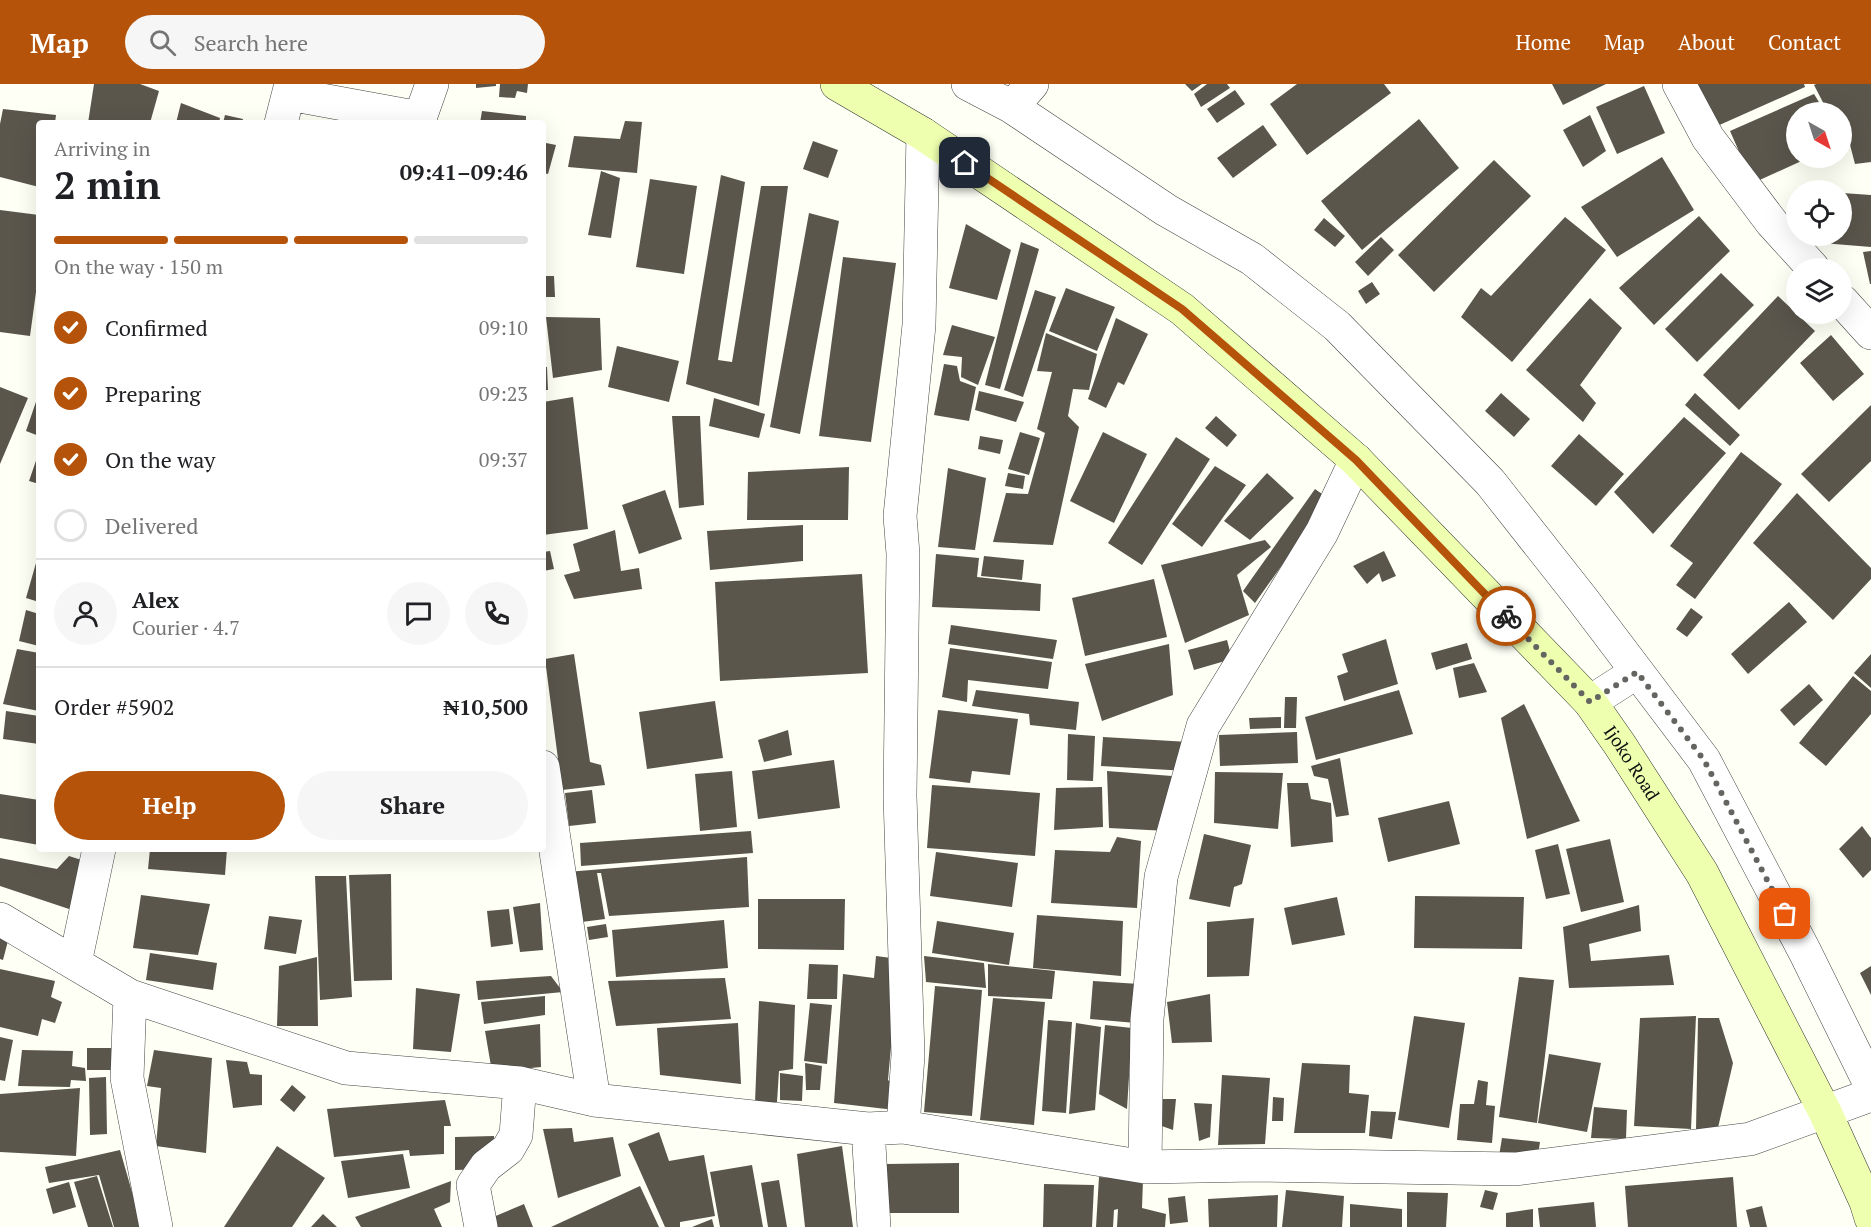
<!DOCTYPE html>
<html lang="en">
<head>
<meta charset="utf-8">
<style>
  :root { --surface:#fff; --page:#f6f6f6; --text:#202124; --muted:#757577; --line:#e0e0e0; --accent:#b45309 }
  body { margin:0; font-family:"PT Serif",serif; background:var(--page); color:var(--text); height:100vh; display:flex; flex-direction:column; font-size:22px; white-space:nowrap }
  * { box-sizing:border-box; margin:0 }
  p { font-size:20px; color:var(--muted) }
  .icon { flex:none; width:33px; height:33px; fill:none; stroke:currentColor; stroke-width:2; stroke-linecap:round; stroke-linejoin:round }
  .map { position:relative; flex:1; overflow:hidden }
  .drawer { position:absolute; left:36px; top:36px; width:510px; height:732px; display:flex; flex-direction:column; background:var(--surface); border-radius:6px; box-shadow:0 6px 24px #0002 }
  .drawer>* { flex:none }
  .needle { width:39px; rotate:141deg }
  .fabs { position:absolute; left:1786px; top:18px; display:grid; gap:12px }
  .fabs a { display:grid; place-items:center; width:66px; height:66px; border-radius:50%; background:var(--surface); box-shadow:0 6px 24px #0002; font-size:30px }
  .pin { position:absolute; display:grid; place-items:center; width:51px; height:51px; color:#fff; margin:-26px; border-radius:12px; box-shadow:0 3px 9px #0006 }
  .courier { position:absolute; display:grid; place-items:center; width:60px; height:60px; margin:-30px; border:4px solid #b45309; border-radius:50%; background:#fff; color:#222; box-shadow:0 2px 8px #0007 }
  .headline em { font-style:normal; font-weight:600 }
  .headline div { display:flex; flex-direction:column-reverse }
  .headline { display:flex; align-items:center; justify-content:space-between; height:102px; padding:0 18px }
  h1 { font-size:39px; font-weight:600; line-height:45px }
  .bar { display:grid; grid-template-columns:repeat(4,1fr); gap:9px 6px; align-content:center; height:72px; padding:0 18px }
  .bar i { height:8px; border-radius:4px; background:var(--line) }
  .bar .on { background:var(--accent) }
  .bar p { grid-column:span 4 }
  .line { display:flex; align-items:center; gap:15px; padding:0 18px; border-top:2px solid var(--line) }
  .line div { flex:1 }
  .round { display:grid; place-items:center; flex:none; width:63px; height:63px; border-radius:32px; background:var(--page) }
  ol { padding:0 18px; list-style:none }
  li { display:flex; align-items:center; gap:18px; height:66px }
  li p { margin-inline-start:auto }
  li .icon { padding:6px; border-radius:50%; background:var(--accent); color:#fff; stroke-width:4 }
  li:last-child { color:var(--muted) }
  li i { width:33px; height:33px; border:3px solid var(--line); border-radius:50% }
  .cta { display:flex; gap:12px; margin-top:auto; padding:12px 18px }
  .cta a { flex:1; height:69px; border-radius:36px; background:var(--accent); color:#fff; font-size:24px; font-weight:600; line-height:69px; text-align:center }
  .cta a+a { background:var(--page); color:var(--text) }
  header { display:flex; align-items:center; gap:36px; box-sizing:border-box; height:84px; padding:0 30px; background:var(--accent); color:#fff }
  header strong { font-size:28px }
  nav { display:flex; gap:33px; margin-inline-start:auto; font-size:21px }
  .search { width:420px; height:54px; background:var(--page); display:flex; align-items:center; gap:15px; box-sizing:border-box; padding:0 21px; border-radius:33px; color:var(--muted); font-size:22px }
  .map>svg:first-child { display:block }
</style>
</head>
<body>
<header>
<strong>Map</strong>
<div class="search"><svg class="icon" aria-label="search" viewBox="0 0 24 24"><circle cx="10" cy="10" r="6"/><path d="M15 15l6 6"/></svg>Search here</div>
<nav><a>Home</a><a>Map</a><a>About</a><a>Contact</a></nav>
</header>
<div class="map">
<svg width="1871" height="1143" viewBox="0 0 1871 1143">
  <rect width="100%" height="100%" fill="#fefff5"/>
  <path fill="#5a564c" d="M94,0H140L159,7L150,39H88Z
    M476,0H496V2L476,4Z
    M500,0H528L527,9L517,7L515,14L499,13Z
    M1185,0H1202L1192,7Z
    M1207,0H1227L1230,4L1201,23L1194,10Z
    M1297,0H1384L1391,9L1307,71L1270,20Z
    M1552,0H1606L1563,21Z
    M1693,0H1804L1805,3L1715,43Z
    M1816,0H1871V78L1855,80L1849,57L1844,59L1842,56V28H1828L1814,1Z
    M1644,2L1665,49L1617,70L1596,23Z
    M1235,6L1245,20L1217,39L1207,25Z
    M1814,10L1825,28H1797V74H1808L1753,99L1730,47Z
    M181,19L220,34L219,39H176Z
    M3,25L56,31L55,39H39V103L0,93V40Z
    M482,27L526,32V39H480Z
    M225,31L243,35L242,39H223Z
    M1590,31L1606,67L1583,83L1563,46Z
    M1419,35L1459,84L1362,166L1321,117Z
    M625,37L642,38L637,89L568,83L574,52L620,55Z
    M1263,41L1277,61L1233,94L1217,74Z
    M813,57L838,66L828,94L803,85Z
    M546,59L556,61L548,90L543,89V72Z
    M1662,73L1694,126L1617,173L1581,123Z
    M1494,76L1531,112L1434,208L1398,171Z
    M601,87L620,94L611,154L588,151Z
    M721,91L745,98L718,276L732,278L761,102H788L759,322L686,300Z
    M650,95L697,102L684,190L636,183Z
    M1842,109L1871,111V163L1822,159L1823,152H1842Z
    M0,126L39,131V186L30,252L0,248Z
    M809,129L839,137L800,350L770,343Z
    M1699,132L1730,167L1654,241L1619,204Z
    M1565,133L1606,166L1512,278L1461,233L1481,204L1491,212Z
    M1324,134L1345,152L1335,163L1314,146Z
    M966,140L1011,166L997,216L949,204Z
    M1381,153L1394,166L1368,192L1355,178Z
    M1021,158L1039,165L1000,305L985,301Z
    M1871,167V200H1870L1863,168Z
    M843,173L896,179L871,358L819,352Z
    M1721,189L1754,221L1697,278L1665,245Z
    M543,192H554L555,213H543Z
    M1372,198L1380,210L1366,220L1358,207Z
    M1066,204L1115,223L1097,267L1049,247Z
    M1035,206L1056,213L1023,313L1004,306Z
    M1778,212L1815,247L1739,326L1703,291Z
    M1590,214L1622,244L1580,301L1596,319L1583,338L1526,286Z
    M546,233L600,234L602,286L553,294Z
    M1116,234L1148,250L1124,301L1118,298L1106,324L1088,315Z
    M952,241L995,253L978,301L961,293L962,273L943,271Z
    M1046,249L1097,270L1089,306L1073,305L1068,332L1079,343L1053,461L993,458L1006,409L1028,410L1045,349L1037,345L1052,288L1037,287Z
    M1831,251L1864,290L1833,317L1800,279Z
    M617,262L679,277L669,318L608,303Z
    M944,280L957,282L960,297L976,303L969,337L934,331Z
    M543,283H547L548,306H543Z
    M0,303L28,314L0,380Z
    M979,307L1024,318L1016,338L975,326Z
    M39,309V352L26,347Z
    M1501,309L1530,335L1514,353L1485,327Z
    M1695,309L1740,351L1730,362L1685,321Z
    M573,313L588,445L543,451V318Z
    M714,314L765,330L759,354L709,342Z
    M1871,321V377L1829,418L1801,390Z
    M672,332H700L704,421L679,424Z
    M1216,332L1237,351L1227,363L1205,344Z
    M1684,333L1726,369L1653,450L1614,408Z
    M1020,348L1040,354L1029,391L1008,385Z
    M1103,348L1147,370L1114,439L1070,417Z
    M1579,350L1624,390L1596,422L1551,382Z
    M980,352L1003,356L1000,370L978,365Z
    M1176,353L1210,375L1142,481L1108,459Z
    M39,368V400L29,397Z
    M1741,368L1782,400L1695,515L1676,501L1693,479L1670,462Z
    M1215,382L1246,401L1202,463L1172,440Z
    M849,383L848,436H747L748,388Z
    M948,384L986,394L975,466L938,463Z
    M1008,389L1025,392L1023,405L1005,402Z
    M1267,389L1294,414L1250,456L1224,437Z
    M1315,405L1329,415L1255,519L1243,507Z
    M665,406L682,455L639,470L622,421Z
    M1797,409L1871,484V495L1833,536L1753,459Z
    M803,441V477L710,486L707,447Z
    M615,446L621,487L639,484L642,505L574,515L564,491L580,487L573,460Z
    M1265,456L1271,463L1237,491L1249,531L1185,559L1161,481Z
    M550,467L554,485L543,487V468Z
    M1384,467L1396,492L1382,498L1379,489L1367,500L1353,482Z
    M936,470L979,474L977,493L1041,500L1040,527L932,523Z
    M38,472H39V518L26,514Z
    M984,472L1024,476L1022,496L981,492Z
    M862,490L868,589L720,597L715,498Z
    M1154,495L1167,553L1085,572L1072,514Z
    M1789,518L1807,538L1748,590L1731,570Z
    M1691,524L1703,533L1687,553L1676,545Z
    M26,526L39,530V562L19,557Z
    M951,541L1057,556L1053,575L948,560Z
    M1386,555L1398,600L1344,617L1337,592L1348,588L1342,570Z
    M1227,556L1232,575L1194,586L1188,566Z
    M1467,559L1472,575L1436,586L1431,569Z
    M1169,560L1173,611L1102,637L1085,580Z
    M950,564L1052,578L1048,605L968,596L967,618L942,613Z
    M17,565L39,569V627L3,620Z
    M574,570L590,678L601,681L605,701L562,706L545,575Z
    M1871,570V604L1854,589Z
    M1474,579L1487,608L1459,614L1453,584Z
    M1853,592L1871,607V630L1826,682L1799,659Z
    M1809,600L1823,616L1794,642L1780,626Z
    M976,606L1079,618L1076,646L1030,641L1029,630L972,622Z
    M1399,606L1413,650L1316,676L1305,633Z
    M1285,613H1297L1296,644H1284Z
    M715,617L723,674L647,685L639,628Z
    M1524,620L1580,737L1527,755L1501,634Z
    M938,626L1018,635L1010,691L972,687L970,699L929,694Z
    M6,627L39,632V660L3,655Z
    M1281,633V644L1250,645L1249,634Z
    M788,646L792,671L764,678L758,656Z
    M1297,648L1298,679L1220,682L1219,651Z
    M1068,650L1095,652L1093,697L1067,696Z
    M1103,653L1189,658L1187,687L1101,682Z
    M1340,674L1349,731L1336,733L1328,695L1314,692L1311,682Z
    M834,676L840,724L758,735L752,687Z
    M732,687L737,743L700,747L695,690Z
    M1107,687L1185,693L1168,747L1109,744Z
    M1215,688L1283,689L1278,745L1214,739Z
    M1287,699H1308L1311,715L1331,719L1333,758L1291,763Z
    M932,701L1040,709L1035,772L927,764Z
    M1102,703L1103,743L1054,746L1056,704Z
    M592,706L596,739L569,742L565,709Z
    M0,710L39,716V761L0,754Z
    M1449,717L1460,760L1388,778L1378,734Z
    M1862,742L1871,754V786L1863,794L1839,765Z
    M751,747L753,769L581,782L580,759Z
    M1204,750L1251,761L1242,800L1234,803L1230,823L1189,815Z
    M1117,753L1141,757L1137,824L1051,819L1055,766L1110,768Z
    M1610,755L1624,818L1581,828L1566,765Z
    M1558,760L1570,810L1546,815L1535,766Z
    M150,765H227L225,791L148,785Z
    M936,768L1018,779L1012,823L930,812Z
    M69,772L97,781L78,828L0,802V774L57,785Z
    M747,773L749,823L609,832L601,789H597L605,835L574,839L567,788Z
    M391,790L392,896L354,897L349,791Z
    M315,792H346L352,913L320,916Z
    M141,811L210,820L198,871L133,864Z
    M1415,812L1524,813L1522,865L1414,864Z
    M1337,813L1345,851L1292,861L1284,824Z
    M758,815H845L844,866L758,865Z
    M540,819L543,866L520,868L513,823Z
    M1639,821L1641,847L1589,860L1591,877L1669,871L1674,901L1569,904L1563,843Z
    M509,825L513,860L491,863L487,827Z
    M1037,831L1123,837L1121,892L1033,884Z
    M269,832L302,836L296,870L264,865Z
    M1254,834L1249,892L1207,893V838Z
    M724,836L728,884L616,893L612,846Z
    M937,837L1014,849L1009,881L932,869Z
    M606,840L608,853L589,856L587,843Z
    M0,849L9,853L3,876L0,875Z
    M150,869L217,879L213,906L146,896Z
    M876,872L899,875L888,996L896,1003L895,1026L834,1019L843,890L874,894Z
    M924,872L984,879L986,904L926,898Z
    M317,873L318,942H277L279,882Z
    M809,880L838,881L837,915H807Z
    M988,880L1055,887L1052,915L988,912Z
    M1871,882V911L1860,889Z
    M0,885L55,897L51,913L62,918L55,939L42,935L38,952L0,943Z
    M551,892L563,908L478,916L476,897Z
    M1519,893L1554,896L1537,1039L1499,1033Z
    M725,894L731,935L616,942L608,897Z
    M1093,897L1139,900L1136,939L1090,935Z
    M935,902L982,906L972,1032L924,1028Z
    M416,904L460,910L451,968L413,965Z
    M1210,910L1212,958L1172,959L1167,918Z
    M545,912V931L484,940L481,918Z
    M993,914L1045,918L1034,1041L980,1036Z
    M759,917L795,921L793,985L779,987L777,1018L755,1019Z
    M810,919L832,921L827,980L804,977Z
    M1414,932L1465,939L1449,1044L1398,1036Z
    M1696,932L1691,1045L1634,1042L1640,934Z
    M1698,934H1719L1733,979L1717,1048L1696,1046Z
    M1048,936L1072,938L1066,1029L1042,1027Z
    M738,939L741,1000L660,991L657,944Z
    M1076,939L1101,943L1095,1026L1069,1030Z
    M540,940L541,983L492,988L485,947Z
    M1105,941L1132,944L1127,1025L1099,1010Z
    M0,953L13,956L5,997L0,996Z
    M87,964H111V986H87Z
    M22,966L73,967L72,982L85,984L86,997L71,996L70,1003L18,1002Z
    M154,966L212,974L206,1069L156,1062L161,1004L147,1002Z
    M1549,970L1601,979L1587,1048L1538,1039Z
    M226,976L247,978L250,990L262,991V1021L233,1024Z
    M805,979L822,982L820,1006H806Z
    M1302,979L1350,981L1349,1009L1369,1011L1365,1049H1294Z
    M780,989L803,992L802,1017L780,1016Z
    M1222,991L1270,994L1265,1060L1218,1061Z
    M106,993L107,1050L90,1051L89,994Z
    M1478,996L1488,998L1486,1021L1495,1022L1492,1059L1457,1056L1460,1020H1474Z
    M292,1001L306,1013L294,1028L280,1016Z
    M80,1004L76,1072L0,1068V1010Z
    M1273,1013L1284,1014L1283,1037H1272Z
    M1162,1015H1176L1173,1046L1159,1041Z
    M445,1016L451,1042H444V1070L410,1072L409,1066L334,1073L327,1025Z
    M1194,1019L1212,1020L1210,1053L1199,1057Z
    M1594,1023L1627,1026L1626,1055L1591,1054Z
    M1371,1027L1396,1028L1392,1055L1369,1052Z
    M572,1044L574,1058L613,1053L621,1092L558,1114L543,1045Z
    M659,1048L669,1077L704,1071L715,1132L680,1138V1143H665L628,1060Z
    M494,1052L495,1085L455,1086V1053Z
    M1502,1054L1540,1058L1537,1077L1499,1072Z
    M277,1062L325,1094L292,1143H224Z
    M842,1062L853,1143H805L797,1070Z
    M120,1066L142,1143H114L99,1091L49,1099L45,1083Z
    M403,1070L410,1104L348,1114L341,1077Z
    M959,1079V1129H886V1080Z
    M752,1081L763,1143H720L710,1088Z
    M97,1092L113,1143H88L74,1098Z
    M1099,1093L1143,1096L1142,1124L1166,1130L1165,1143H1117L1118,1125L1114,1126L1113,1143H1096Z
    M1733,1093L1737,1143H1628L1625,1102Z
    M779,1096L787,1143H768L761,1099Z
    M451,1097L450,1118L434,1125L442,1143H361L355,1133Z
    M69,1098L76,1123L53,1130L46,1105Z
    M1044,1100L1094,1101L1092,1143H1043Z
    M640,1102L659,1143H551Z
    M1286,1106L1344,1112L1342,1143H1282Z
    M1485,1106L1498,1109L1493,1126L1480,1123Z
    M1407,1108L1448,1109L1446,1143H1407Z
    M1278,1111L1277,1143H1209L1208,1115Z
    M1185,1112L1188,1138L1170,1140L1168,1114Z
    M1594,1118L1596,1143H1540L1538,1124Z
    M524,1120L533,1143H488L486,1136Z
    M1350,1120L1402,1125V1143H1350Z
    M1762,1122L1767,1143H1750L1746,1126Z
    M1533,1125V1143H1506V1129Z
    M323,1130L337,1143H311Z
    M712,1135L714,1143H692Z"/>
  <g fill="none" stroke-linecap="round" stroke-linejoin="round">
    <g stroke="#444" stroke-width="34">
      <path id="street" d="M968,0L1012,23L1166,126L1252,175L1337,242L1490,398L1583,516L1704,676L1805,868L1871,1002
        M1679,0L1708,54L1772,139L1813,184
        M289,10L420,34
        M1012,23L1032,0
        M281,39L291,0
        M421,39L420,34L432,0
        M1842,217L1871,249
        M1590,618L1637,588
        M543,683L594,1016
        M0,835L130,912L346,984L520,999L594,1016L868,1045L903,1043L1145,1083L1256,1081L1516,1085L1750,1055L1871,1011
        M75,879L99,765
        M130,912L127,994L156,1143
        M903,1043L908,971L900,712L903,470L900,432L919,241L923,50
        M868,1045L874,1143
        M1145,1083L1147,935L1161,793L1203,642L1322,448L1356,376
        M481,1143L473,1101L486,1082L508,1065L516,1051L520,999"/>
    </g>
    <g stroke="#333" stroke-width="34">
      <g id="secondary">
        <path id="s1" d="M837,0L923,50L1182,225L1356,376L1590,618L1620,661L1702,789L1825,1028L1866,1118L1871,1134"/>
      </g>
    </g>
    <use href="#street" stroke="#fff" stroke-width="33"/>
    <use href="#secondary" stroke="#efffb0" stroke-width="33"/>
  </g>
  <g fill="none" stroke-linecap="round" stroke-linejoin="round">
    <path stroke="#646461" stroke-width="6" stroke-dasharray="0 10.8" d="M1506,532L1590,618L1637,588L1704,676L1785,830"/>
    <path stroke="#b45309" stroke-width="8" d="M965,79L1182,225L1356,376L1506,532"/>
  </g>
  <g text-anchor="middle" stroke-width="6" stroke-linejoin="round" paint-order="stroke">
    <g font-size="18" fill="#111" stroke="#fff">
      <text dy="6" stroke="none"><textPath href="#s1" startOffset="1053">Ijoko Road</textPath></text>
    </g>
  </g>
</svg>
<div class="fabs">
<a><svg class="needle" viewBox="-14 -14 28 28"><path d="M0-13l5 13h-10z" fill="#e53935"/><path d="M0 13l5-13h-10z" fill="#757577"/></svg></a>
<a><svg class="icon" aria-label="locate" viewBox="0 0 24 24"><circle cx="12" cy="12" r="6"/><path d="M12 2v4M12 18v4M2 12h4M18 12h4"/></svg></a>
<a><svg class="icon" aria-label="layers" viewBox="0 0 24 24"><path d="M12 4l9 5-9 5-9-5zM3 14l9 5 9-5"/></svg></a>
</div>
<div class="pin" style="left:1785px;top:830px;background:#ea580c"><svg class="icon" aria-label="bag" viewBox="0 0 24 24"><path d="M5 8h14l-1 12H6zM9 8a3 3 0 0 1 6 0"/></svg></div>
<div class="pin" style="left:965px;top:79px;background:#1f2937"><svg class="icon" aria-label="home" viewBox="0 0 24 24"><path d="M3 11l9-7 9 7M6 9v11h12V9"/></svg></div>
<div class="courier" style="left:1506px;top:532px"><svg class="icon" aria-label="bike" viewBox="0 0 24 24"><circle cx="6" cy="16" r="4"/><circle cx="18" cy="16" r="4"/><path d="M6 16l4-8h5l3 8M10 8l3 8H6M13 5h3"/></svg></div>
<section class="drawer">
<div class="headline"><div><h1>2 min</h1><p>Arriving in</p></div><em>09:41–09:46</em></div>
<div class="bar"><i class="on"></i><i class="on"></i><i class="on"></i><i></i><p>On the way · 150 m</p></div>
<ol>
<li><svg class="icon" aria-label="check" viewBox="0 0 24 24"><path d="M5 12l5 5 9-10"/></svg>Confirmed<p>09:10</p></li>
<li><svg class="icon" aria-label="check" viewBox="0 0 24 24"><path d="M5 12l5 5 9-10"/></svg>Preparing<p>09:23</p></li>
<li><svg class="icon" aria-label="check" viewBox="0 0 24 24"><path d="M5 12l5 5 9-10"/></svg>On the way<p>09:37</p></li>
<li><i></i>Delivered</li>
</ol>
<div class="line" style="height:108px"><a class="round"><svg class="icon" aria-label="person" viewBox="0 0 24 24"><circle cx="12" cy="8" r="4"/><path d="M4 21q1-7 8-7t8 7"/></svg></a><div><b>Alex</b><p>Courier · 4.7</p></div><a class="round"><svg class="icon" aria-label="chat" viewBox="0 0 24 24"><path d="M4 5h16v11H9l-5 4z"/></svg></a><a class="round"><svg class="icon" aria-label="phone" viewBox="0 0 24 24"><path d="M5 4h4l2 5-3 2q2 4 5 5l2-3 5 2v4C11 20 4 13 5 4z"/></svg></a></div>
<div class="line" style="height:78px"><div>Order #5902</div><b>₦10,500</b></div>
<div class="cta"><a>Help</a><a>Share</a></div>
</section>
</div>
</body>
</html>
